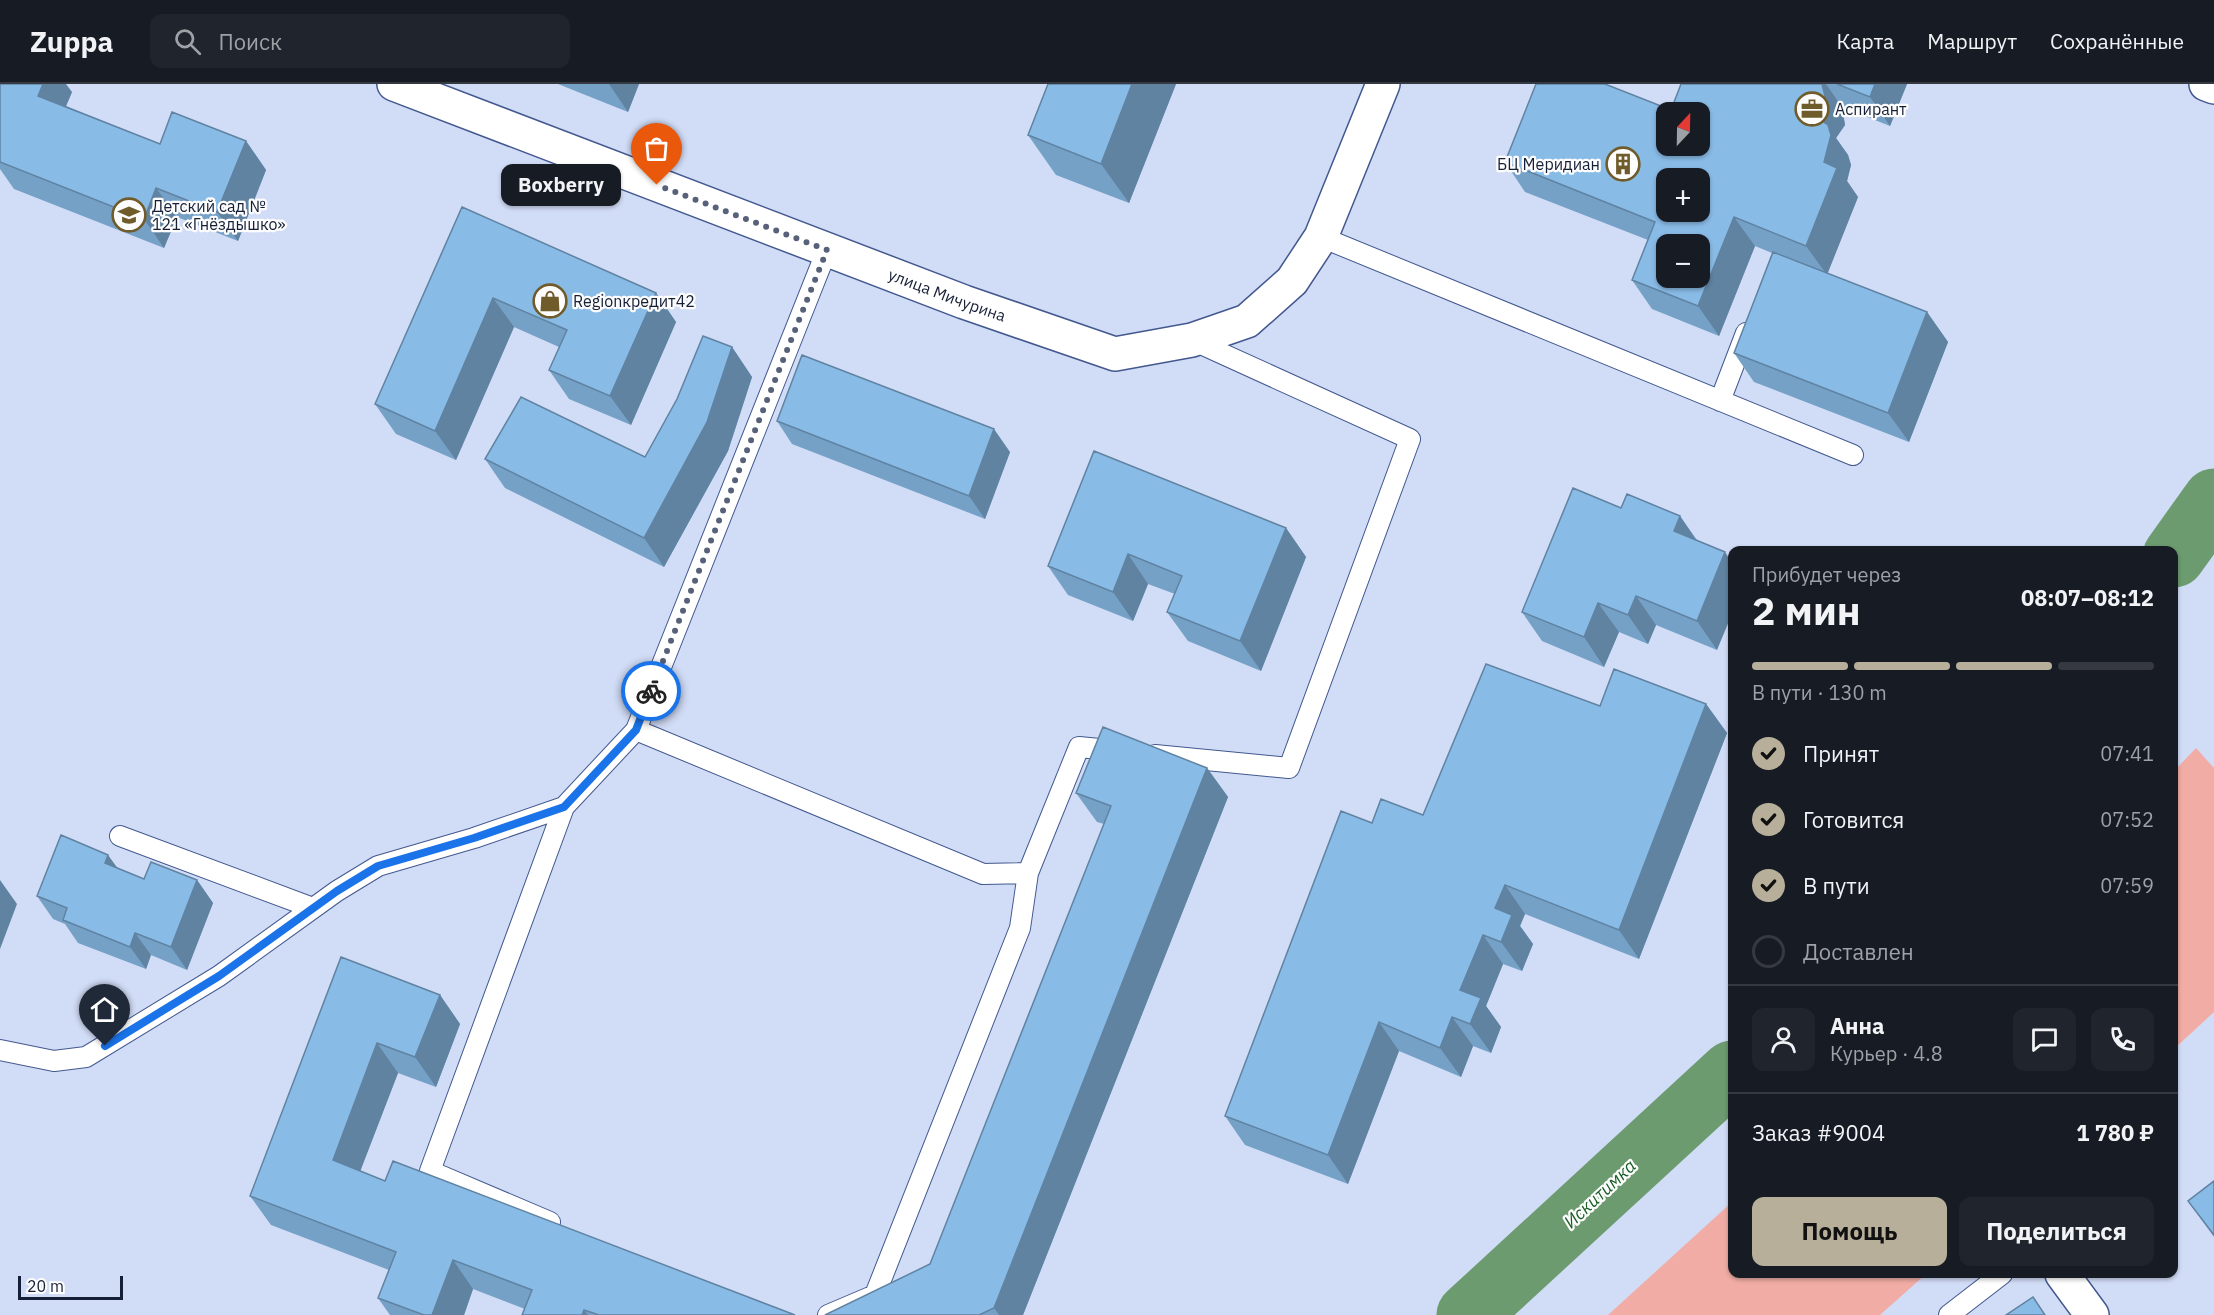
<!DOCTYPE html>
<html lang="ru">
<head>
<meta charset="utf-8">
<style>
  :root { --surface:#171b24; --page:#20242c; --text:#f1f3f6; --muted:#9ea1a6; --line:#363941; --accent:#b7af9a }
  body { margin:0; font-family:"IBM Plex Sans",sans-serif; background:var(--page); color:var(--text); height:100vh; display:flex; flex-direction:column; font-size:22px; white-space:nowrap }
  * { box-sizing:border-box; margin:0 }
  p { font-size:20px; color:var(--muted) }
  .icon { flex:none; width:33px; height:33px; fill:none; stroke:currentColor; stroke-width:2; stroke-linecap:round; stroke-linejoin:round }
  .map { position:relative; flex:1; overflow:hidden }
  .sheet { position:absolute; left:1728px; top:462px; width:450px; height:732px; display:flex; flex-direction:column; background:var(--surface); border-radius:12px; box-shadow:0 2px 4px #0004 }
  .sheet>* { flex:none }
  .needle { width:39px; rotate:22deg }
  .fabs { position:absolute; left:1656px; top:18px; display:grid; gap:12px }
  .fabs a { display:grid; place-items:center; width:54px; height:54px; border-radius:12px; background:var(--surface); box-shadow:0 2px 4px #0004; font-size:30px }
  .scale { position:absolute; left:18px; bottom:15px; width:105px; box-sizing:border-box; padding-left:6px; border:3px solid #151f36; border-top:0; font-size:16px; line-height:21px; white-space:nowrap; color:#151f36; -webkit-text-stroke:4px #fdfdfd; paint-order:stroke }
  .pin { position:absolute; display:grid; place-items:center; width:51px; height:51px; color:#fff; margin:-62px -26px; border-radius:50% 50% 50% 0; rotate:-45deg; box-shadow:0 0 6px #0007 }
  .pin .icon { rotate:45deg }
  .courier { position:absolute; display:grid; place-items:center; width:60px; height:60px; margin:-30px; border:4px solid #1a73e8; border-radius:50%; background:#fff; color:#222; box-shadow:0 2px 8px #0007 }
  .bubble { position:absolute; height:42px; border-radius:12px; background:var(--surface); box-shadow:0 2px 4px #0004; font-size:20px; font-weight:700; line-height:42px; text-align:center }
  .headline em { font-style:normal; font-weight:700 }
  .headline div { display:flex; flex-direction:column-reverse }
  .headline { display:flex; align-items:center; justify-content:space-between; height:102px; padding:0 24px }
  h1 { font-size:39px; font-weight:700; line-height:45px }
  .bar { display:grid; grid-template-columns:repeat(4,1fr); gap:9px 6px; align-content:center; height:72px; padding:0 24px }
  .bar i { height:8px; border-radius:4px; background:var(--line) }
  .bar .active { background:var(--accent) }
  .bar p { grid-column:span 4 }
  .line { display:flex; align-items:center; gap:15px; padding:0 24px; border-top:2px solid var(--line) }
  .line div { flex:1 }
  .round { display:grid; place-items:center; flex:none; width:63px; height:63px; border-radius:12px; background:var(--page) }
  ol { padding:0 24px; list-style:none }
  li { display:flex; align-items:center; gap:18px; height:66px }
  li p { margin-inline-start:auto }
  li .icon { padding:6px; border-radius:50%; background:var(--accent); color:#111; stroke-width:4 }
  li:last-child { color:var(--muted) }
  li i { width:33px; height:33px; border:3px solid var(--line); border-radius:50% }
  .button { display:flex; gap:12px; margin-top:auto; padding:12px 24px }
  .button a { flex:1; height:69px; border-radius:12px; background:var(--accent); color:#111; font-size:24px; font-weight:700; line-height:69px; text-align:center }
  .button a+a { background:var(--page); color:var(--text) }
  header { display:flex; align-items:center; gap:36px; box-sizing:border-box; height:84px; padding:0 30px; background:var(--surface); border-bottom:2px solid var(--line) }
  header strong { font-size:28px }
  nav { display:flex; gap:33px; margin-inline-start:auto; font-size:21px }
  .search { width:420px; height:54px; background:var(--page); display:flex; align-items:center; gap:15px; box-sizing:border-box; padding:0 21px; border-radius:12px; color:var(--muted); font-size:22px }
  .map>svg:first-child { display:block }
</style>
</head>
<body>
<header>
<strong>Zuppa</strong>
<div class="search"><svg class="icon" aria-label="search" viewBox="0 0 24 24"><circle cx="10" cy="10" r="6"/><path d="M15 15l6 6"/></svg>Поиск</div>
<nav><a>Карта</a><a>Маршрут</a><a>Сохранённые</a></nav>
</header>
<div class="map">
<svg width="2214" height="1231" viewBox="0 0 2214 1231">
  <rect width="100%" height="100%" fill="#d1dcf6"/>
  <path fill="#f1ada5" d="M2196,664L2214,684V928L2174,965V687Z
    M1732,1118V1190H1926L1880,1231H1608Z"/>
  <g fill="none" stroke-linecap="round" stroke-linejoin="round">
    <path stroke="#6c9b6f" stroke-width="63" d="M2174,472L2214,416
      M1468,1231L1732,988"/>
    <g stroke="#42588f" stroke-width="22">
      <path id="service" d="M1321,153L1853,371
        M1720,317L1746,249
        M636,646L983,790L1028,789
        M1155,671L1289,684L1410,355L1192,256
        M120,752L313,824
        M0,966L54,977L86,973L219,892L337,807L378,782L474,754L564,723L636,646L827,166
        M550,1138L430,1087L564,723
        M828,1231L875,1211L1020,844L1028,789L1079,663L1120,667
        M1949,1231L2002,1190"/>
    </g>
    <g stroke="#42588f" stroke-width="36">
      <path id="minor" d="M2062,1190L2092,1231"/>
    </g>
    <g stroke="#42588f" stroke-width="36">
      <g id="tertiary">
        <path id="s1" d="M394,0L964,218L1115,270L1192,256L1247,237L1292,197L1321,153L1383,0"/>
      </g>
    </g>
    <g stroke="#42588f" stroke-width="36">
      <path id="primary" d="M2206,0L2214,3"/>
    </g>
    <use href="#service" stroke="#fff" stroke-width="20"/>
    <use href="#minor" stroke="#fff" stroke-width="33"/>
    <use href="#tertiary" stroke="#fff" stroke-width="33"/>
    <use href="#primary" stroke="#fff" stroke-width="33"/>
  </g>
  <path fill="#76a1c7" d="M0,0L72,8L66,22L160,60L246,57L266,86L238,157L177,133L164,164L14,105L0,85Z
    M558,0H639L628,28Z
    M1048,0H1176L1129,119L1056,91L1028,51Z
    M1681,0H1907L1890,42L1842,23L1845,41L1836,54L1848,71L1851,81L1847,97L1858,113L1827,190L1927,228L1948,258L1909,358L1754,298L1734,269L1772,169L1755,162L1719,252L1652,225L1632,196L1648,156L1525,108L1505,78L1671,26Z
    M462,123L656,209L676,238L631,341L569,315L549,286L559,263L514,243L456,376L396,350L375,320Z
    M732,263L752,293L728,367L664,483L505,404L485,375L645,373Z
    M777,337L1010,368L985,435L792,360Z
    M1680,432L1697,456L1717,566L1656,541L1648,560L1619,548L1604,583L1542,557L1522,528Z
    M1286,444L1306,473L1261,587L1188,557L1167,528L1175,510L1148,500L1133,537L1068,511L1048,482Z
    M1706,620L1727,649L1639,875L1525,830L1520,842L1533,860L1522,887L1503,880L1486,922L1501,943L1491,969L1473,962L1461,993L1399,967L1348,1100L1245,1061L1225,1032L1372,739L1423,731L1600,622Z
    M1207,684L1228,713L1023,1231H825L930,1180L1104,740L1097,738L1076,709Z
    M118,784L144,795L197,796L213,819L187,886L151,871L146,885L78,859L65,840L53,835L37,812Z
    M341,873L440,911L460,940L436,1003L398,989L360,1087L385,1097L795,1231H522L525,1225L473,1205L464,1231H390L378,1214L389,1186L271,1141L250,1112Z
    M2214,1097V1153L2188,1117Z"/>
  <path fill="#6083a2" d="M43,0H66L72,8L58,41L38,12Z
    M609,0H639L628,28Z
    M1132,0H1176L1129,119L1101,80Z
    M1822,0H1826L1842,23L1845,41L1836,54L1848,71L1851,81L1847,97L1858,113L1827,191L1806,162L1824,78L1812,30Z
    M1875,0H1907L1890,42L1870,13Z
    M246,57L266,86L238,157L217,128Z
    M156,104L177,133L164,164L144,135Z
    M1734,133L1755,162L1719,252L1698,222Z
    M656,209L676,238L631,341L610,312Z
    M493,214L514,243L456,376L435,347Z
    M1927,228L1948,258L1909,358L1888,329Z
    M732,263L752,293L728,367L664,483L644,454Z
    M994,345L1010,368L985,435L969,412Z
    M1680,432L1700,462L1674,447Z
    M1286,444L1306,473L1261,587L1240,557Z
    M1725,468L1732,479V530L1717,566L1697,537Z
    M1128,470L1148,500L1133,537L1113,508Z
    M1636,512L1656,541L1648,560L1628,531Z
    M1598,519L1619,548L1604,583L1584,553Z
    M1706,620L1727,649L1639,875L1619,846Z
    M1207,684L1228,713L1023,1231H999L994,1224Z
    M108,771L124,793L105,779Z
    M0,796L17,820L0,865Z
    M197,796L213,819L187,886L171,863Z
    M1505,801L1525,830L1520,842L1533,860L1522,887L1501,858L1495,824Z
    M135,849L151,871L146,885L130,863Z
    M1483,851L1503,880L1486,922L1501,943L1491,969L1470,940L1460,906Z
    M440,911L460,940L436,1003L415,973Z
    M1452,933L1473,962L1461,993L1440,964Z
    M1379,938L1399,967L1348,1100L1328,1071Z
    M377,959L398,989L353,1106L333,1076Z
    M453,1176L473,1205L464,1231H432Z
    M584,1226L588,1231H582Z"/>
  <path fill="#89bbe7" stroke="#6083a2" stroke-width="1.5" fill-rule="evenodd" d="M0,0H43L38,12L160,60L172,28L246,57L217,128L156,104L144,135L0,78Z
    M1048,0H1132L1101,80L1028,51Z
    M1536,0H1605L1671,26L1681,0H1822L1825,12L1812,30L1828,41L1831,51L1824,78L1837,84L1806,162L1734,133L1698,222L1632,196L1655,138L1505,78ZM1666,28H1700V62H1666ZM1666,94H1700V128H1666ZM1666,160H1700V194H1666Z
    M1837,0H1875L1870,13Z
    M462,123L656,209L610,312L549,286L567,246L493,214L435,347L375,320Z
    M1773,168L1927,228L1888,329L1734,269Z
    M703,252L732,263L707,338L644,454L485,375L521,313L645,373L677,315Z
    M802,271L994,345L969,412L777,337Z
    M1094,367L1286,444L1240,557L1167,528L1182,492L1128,470L1113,508L1048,482Z
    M1573,404L1621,424L1627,410L1680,432L1674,447L1725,468L1697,537L1636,512L1628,531L1598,519L1584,553L1522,528Z
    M1486,580L1600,622L1614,585L1706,620L1619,846L1505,801L1495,824L1512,831L1501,858L1483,851L1460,906L1481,914L1470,940L1452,933L1440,964L1379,938L1328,1071L1225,1032L1341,727L1372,739L1381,715L1423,731Z
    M1103,643L1207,684L994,1224L979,1231H825L930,1180L1111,722L1076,709Z
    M61,751L108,771L105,779L144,795L151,778L197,796L171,863L135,849L130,863L63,836L67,824L37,812Z
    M341,873L440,911L415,973L377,959L333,1076L385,1097L393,1077L795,1231H599L584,1226L582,1231H522L532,1206L453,1176L432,1231H424L378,1214L396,1168L250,1112Z
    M2214,1097V1151L2188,1117Z
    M2033,1213L2045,1231H2006Z"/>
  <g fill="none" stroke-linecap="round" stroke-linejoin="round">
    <path stroke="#576179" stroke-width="6" stroke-dasharray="0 10.8" d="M651,607L827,166L657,101"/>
    <path stroke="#1a73e8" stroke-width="8" d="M105,962L219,892L337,807L378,782L474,754L564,723L636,646L651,607"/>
  </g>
  <defs>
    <g id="office-ring" transform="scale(1.725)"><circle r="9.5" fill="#fdfdfd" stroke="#705b2a" stroke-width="1.5"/><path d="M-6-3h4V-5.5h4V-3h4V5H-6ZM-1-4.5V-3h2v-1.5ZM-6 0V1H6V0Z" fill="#705b2a"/></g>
    <g id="building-ring" transform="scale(1.725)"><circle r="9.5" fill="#fdfdfd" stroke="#705b2a" stroke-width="1.5"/><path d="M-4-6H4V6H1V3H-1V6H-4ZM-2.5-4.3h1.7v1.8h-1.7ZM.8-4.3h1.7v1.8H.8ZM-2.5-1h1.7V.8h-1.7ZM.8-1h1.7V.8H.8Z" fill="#705b2a"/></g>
    <g id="school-ring" transform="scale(1.725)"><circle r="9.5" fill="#fdfdfd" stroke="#705b2a" stroke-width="1.5"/><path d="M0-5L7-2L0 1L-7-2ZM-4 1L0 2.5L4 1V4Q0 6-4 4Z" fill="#705b2a"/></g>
    <g id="shop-ring" transform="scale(1.725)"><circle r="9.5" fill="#fdfdfd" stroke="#705b2a" stroke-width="1.5"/><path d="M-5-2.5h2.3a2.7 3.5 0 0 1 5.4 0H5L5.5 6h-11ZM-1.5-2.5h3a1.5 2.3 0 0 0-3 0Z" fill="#705b2a"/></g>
  </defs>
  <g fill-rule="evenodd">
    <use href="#office-ring" x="1812" y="25"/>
    <use href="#building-ring" x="1623" y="80"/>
    <use href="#school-ring" x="129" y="131"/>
    <use href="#shop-ring" x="550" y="217"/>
  </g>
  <g text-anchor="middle" stroke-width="4.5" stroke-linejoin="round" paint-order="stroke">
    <g font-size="16" fill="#151f36" stroke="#fdfdfd" text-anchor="start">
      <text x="1835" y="31">Аспирант</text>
      <text x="1600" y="86" text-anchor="end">БЦ Меридиан</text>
      <text x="152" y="128">Детский сад №<tspan x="152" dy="18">121 «Гнёздышко»</tspan></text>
      <text x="573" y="223">Regionкредит42</text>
    </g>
    <g font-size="16" fill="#151f36" stroke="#fdfdfd">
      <text dy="6" stroke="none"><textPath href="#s1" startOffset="592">улица Мичурина</textPath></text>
    </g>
    <g font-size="18" font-style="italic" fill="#175d23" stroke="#fdfdfd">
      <text transform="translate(1600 1110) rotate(-43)" y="6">Искитимка</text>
    </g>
  </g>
</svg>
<div class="fabs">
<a><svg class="needle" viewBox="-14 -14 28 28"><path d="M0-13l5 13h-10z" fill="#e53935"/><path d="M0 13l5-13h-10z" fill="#9ea1a6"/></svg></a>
<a>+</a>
<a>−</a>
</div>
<div class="scale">20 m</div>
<div class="pin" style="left:657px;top:101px;background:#ea580c"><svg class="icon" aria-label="bag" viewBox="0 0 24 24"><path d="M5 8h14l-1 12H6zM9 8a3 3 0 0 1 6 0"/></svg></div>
<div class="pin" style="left:105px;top:962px;background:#1f2937"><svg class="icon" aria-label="home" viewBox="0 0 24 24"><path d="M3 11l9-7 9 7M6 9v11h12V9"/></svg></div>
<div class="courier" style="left:651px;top:607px"><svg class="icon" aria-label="bike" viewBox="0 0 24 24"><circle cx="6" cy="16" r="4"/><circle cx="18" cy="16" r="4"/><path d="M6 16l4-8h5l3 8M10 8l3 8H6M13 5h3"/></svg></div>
<div class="bubble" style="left:501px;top:80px;width:120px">Boxberry</div>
<section class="sheet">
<div class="headline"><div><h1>2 мин</h1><p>Прибудет через</p></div><em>08:07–08:12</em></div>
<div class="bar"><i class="active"></i><i class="active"></i><i class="active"></i><i></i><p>В пути · 130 m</p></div>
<ol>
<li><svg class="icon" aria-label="check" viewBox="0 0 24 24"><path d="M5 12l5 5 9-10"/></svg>Принят<p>07:41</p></li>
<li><svg class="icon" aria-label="check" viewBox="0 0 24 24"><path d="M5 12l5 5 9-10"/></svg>Готовится<p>07:52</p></li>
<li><svg class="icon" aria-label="check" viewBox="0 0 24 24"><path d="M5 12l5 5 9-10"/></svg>В пути<p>07:59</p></li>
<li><i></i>Доставлен</li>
</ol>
<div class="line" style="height:108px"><a class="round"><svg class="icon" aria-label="person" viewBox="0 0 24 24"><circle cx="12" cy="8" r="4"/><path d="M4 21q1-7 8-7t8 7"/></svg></a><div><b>Анна</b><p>Курьер · 4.8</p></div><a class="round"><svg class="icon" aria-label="chat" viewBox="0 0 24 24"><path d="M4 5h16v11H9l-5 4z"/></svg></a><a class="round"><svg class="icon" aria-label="phone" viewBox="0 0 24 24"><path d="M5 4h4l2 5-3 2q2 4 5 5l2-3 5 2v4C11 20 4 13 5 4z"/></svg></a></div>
<div class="line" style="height:78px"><div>Заказ #9004</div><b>1 780 ₽</b></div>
<div class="button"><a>Помощь</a><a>Поделиться</a></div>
</section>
</div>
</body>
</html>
